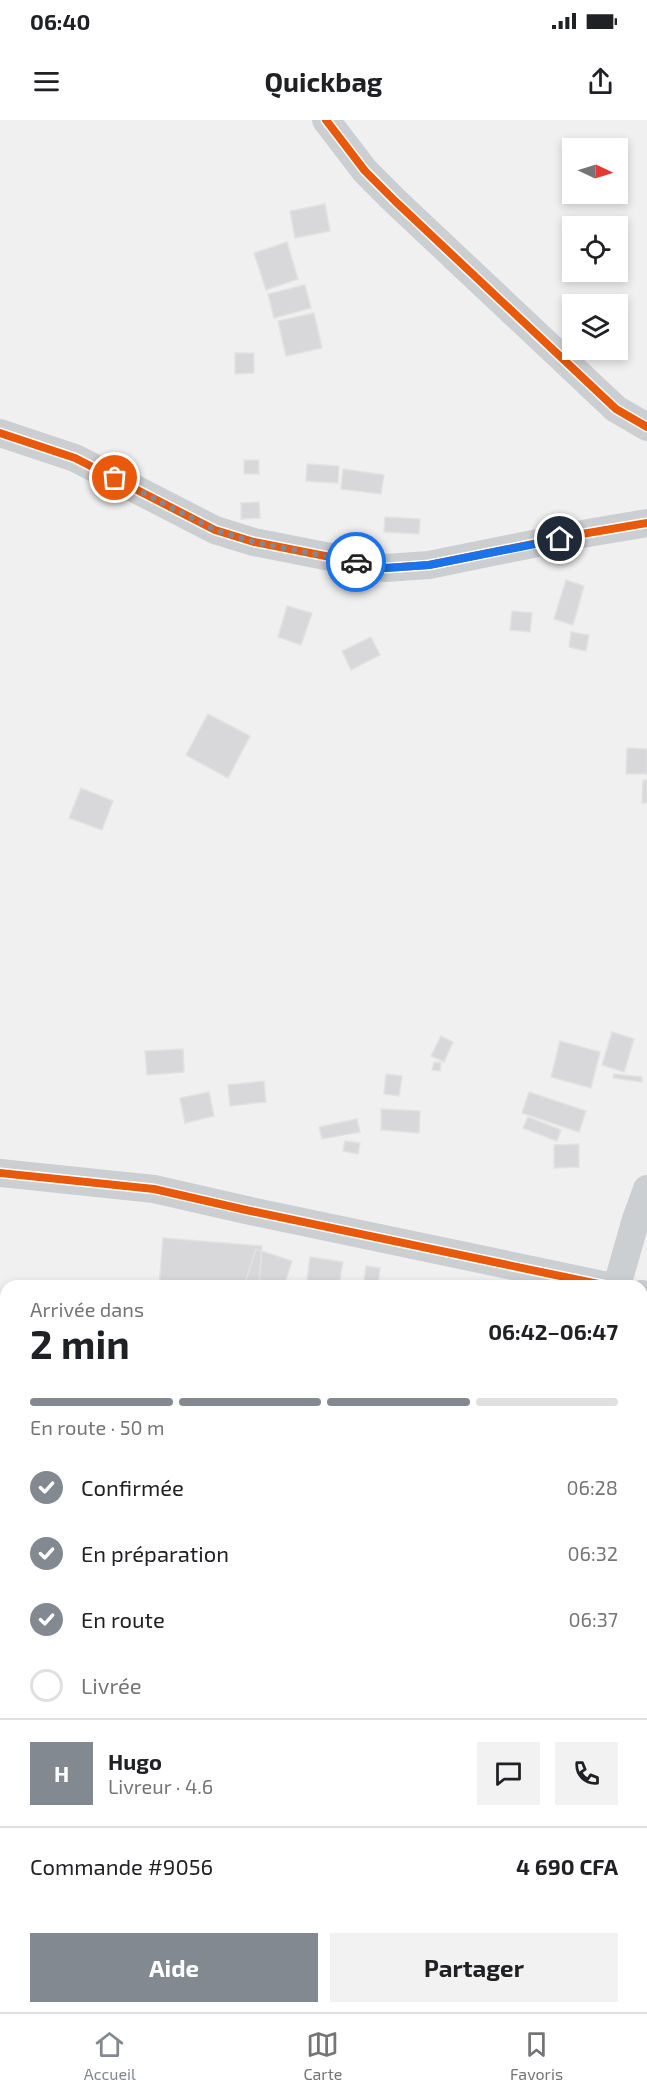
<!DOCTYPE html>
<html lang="fr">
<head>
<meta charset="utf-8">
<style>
  :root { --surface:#fff; --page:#f2f2f2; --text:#202124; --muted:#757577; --line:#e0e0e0; --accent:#828990 }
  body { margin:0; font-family:"Exo 2",sans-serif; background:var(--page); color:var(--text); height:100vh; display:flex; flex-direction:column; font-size:22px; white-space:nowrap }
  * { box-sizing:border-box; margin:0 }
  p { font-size:20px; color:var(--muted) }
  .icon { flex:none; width:33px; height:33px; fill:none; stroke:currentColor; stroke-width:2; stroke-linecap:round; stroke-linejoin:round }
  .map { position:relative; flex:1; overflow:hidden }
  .side { position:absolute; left:0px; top:1160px; width:648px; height:734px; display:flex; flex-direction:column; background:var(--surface); border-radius:18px 18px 0 0; box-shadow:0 3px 9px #0003 }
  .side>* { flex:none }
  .needle { width:39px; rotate:94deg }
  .controls { position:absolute; left:562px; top:18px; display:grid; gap:12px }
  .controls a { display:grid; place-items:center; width:66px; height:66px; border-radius:0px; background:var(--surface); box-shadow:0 3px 9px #0003; font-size:30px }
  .pin { position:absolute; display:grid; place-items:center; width:51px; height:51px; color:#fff; margin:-26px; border:3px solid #fff; border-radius:50%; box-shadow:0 2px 6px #0007 }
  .courier { position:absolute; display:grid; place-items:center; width:60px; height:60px; margin:-30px; border:4px solid #1a73e8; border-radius:50%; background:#fff; color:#222; box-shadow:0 2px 8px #0007 }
  .summary em { font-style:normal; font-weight:700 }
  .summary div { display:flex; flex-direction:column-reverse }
  .summary { display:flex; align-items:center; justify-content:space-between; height:102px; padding:0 30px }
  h1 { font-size:39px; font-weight:700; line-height:45px }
  .bar { display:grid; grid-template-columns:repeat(4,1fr); gap:9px 6px; align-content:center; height:72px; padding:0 30px }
  .bar i { height:8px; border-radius:4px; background:var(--line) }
  .bar .selected { background:var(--accent) }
  .bar p { grid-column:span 4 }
  .line { display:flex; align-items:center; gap:15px; padding:0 30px; border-top:2px solid var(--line) }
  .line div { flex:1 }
  .round { display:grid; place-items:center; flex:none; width:63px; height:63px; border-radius:0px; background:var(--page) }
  ol { padding:0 30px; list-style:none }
  li { display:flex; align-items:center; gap:18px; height:66px }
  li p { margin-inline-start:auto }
  li .icon { padding:6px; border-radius:50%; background:var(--accent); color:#fff; stroke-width:4 }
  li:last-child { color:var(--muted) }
  li i { width:33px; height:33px; border:3px solid var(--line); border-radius:50% }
  .button { display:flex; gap:12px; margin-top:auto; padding:12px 30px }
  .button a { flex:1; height:69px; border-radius:0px; background:var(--accent); color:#fff; font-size:24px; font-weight:700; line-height:69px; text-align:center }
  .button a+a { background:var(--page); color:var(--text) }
  .status { display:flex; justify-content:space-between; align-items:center; height:42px; padding:0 30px; background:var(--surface); direction:ltr }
  .status svg { height:16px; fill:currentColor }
  header { display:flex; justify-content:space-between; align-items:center; height:78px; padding:0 30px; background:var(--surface); font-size:27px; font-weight:700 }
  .menu { display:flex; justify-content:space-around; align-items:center; height:84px; border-top:2px solid var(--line); background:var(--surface); font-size:16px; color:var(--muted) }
  .menu a { display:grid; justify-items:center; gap:3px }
  .menu .selected { color:var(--accent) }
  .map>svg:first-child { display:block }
</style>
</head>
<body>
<div class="status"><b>06:40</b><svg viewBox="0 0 49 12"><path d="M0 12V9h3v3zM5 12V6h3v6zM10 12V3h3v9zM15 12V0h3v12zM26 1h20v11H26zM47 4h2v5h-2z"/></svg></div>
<header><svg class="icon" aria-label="menu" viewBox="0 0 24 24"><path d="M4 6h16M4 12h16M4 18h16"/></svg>Quickbag<svg class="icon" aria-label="share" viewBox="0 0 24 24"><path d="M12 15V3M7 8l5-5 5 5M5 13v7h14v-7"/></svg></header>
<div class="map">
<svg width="647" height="1892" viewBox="0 0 647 1892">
  <rect width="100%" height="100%" fill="#f1f0f0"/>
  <path fill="#d8d8da" stroke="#e2e2e3" stroke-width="1.5" d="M325,84L330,111L295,118L290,91Z
    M287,122L298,159L266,170L254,133Z
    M305,165L311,188L274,198L268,174Z
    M314,193L322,228L286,236L278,201Z
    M235,233H254V253L235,254Z
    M244,340H259V354H244Z
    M307,344L339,346L338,363L306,361Z
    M343,349L384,355L381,374L341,369Z
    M259,382L260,398L241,399V383Z
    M385,397L420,399L419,414L384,412Z
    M566,460L584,466L573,505L554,499Z
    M287,486L312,493L301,525L278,517Z
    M512,491L532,493L530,512L510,510Z
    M571,512L589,515L586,531L569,527Z
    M371,517L380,535L351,550L342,531Z
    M208,594L250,616L228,658L186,635Z
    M627,628L647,629V654H626Z
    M643,660H647V683H642Z
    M81,668L113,681L102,710L69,698Z
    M612,912L634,919L624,952L602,945Z
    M441,916L453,922L444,942L431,936Z
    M560,921L600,932L591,968L551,957Z
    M183,929L184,952L147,955L145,931Z
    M434,942L441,943L440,951L432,950Z
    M386,954L402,956L399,976L384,974Z
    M614,954L642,957V962L613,958Z
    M264,961L266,982L230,986L228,965Z
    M209,972L214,996L185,1003L180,978Z
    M529,972L586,991L579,1012L522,993Z
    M381,989L420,991L419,1013L381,1010Z
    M528,997L561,1010L557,1021L523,1008Z
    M357,999L360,1012L322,1019L319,1007Z
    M345,1021L360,1023L358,1034L343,1031Z
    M579,1024V1047L554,1048V1025Z
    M163,1118L262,1126L259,1166H159Z
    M256,1129L292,1141L284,1166H244Z
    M310,1137L343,1142L339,1165L307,1161Z
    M366,1146L380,1148L378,1165L364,1163Z"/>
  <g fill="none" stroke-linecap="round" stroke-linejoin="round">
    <path stroke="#cccfd1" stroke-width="28" d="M326,0L365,51L395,81L616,289L647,307
      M0,313L75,338L215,410L254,422L386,448L429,445L582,414L647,403
      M0,1053L154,1069L246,1090L608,1166
      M617,1166L636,1099L647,1069
      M642,1174L647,1175
      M642,1744L647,1745
      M435,1892L436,1887"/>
    <g stroke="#fff" stroke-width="11">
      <path id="cycleway" d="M326,0L365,51L395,81L616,289L647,307
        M0,313L75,338L215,410L254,422L386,448L429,445L582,414L647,403
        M0,1053L154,1069L246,1090L608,1166"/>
    </g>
    <use href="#cycleway" stroke="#e8590c" stroke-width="8"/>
  </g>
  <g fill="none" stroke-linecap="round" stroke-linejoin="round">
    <path stroke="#828990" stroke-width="6" stroke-dasharray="0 10.8" d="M115,358L215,410L254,422L356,442"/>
    <path stroke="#1a73e8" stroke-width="8" d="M356,442L386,448L429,445L560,419"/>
  </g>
</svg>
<div class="controls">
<a><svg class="needle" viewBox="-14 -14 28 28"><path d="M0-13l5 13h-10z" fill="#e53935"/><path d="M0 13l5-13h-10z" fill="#757577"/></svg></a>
<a><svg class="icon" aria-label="locate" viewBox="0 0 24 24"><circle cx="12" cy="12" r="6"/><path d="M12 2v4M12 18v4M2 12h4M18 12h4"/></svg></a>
<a><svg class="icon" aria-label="layers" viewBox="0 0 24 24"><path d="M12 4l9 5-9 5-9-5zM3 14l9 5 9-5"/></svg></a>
</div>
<div class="pin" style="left:115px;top:358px;background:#ea580c"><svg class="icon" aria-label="bag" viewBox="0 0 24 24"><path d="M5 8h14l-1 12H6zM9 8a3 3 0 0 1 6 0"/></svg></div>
<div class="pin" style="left:560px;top:419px;background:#1f2937"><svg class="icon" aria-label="home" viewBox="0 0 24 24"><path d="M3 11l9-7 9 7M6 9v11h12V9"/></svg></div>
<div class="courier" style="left:356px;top:442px"><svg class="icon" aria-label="car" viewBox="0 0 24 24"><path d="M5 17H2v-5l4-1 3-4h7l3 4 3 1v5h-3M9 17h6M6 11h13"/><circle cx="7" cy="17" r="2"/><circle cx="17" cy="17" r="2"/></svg></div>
<section class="side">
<div class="summary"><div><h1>2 min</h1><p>Arrivée dans</p></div><em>06:42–06:47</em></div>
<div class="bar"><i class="selected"></i><i class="selected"></i><i class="selected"></i><i></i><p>En route · 50 m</p></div>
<ol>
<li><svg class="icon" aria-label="check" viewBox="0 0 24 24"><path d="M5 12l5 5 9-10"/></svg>Confirmée<p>06:28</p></li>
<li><svg class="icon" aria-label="check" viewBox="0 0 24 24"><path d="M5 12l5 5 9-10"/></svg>En préparation<p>06:32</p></li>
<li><svg class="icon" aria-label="check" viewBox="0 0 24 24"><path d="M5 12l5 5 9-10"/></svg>En route<p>06:37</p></li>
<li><i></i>Livrée</li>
</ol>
<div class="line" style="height:108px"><b class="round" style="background:var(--accent);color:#fff">H</b><div><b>Hugo</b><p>Livreur · 4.6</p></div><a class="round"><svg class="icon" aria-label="chat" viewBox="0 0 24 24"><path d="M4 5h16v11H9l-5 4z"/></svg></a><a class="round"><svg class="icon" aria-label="phone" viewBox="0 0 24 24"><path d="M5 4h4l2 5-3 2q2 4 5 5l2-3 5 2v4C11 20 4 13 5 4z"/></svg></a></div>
<div class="line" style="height:78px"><div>Commande #9056</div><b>4 690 CFA</b></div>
<div class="button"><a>Aide</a><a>Partager</a></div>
</section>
</div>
<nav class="menu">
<a class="selected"><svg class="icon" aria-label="home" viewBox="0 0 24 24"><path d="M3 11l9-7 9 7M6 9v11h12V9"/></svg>Accueil</a>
<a><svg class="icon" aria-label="map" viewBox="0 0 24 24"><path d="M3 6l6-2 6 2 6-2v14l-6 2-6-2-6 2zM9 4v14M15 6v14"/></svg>Carte</a>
<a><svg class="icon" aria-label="saved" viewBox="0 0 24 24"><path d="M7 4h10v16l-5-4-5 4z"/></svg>Favoris</a>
</nav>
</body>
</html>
